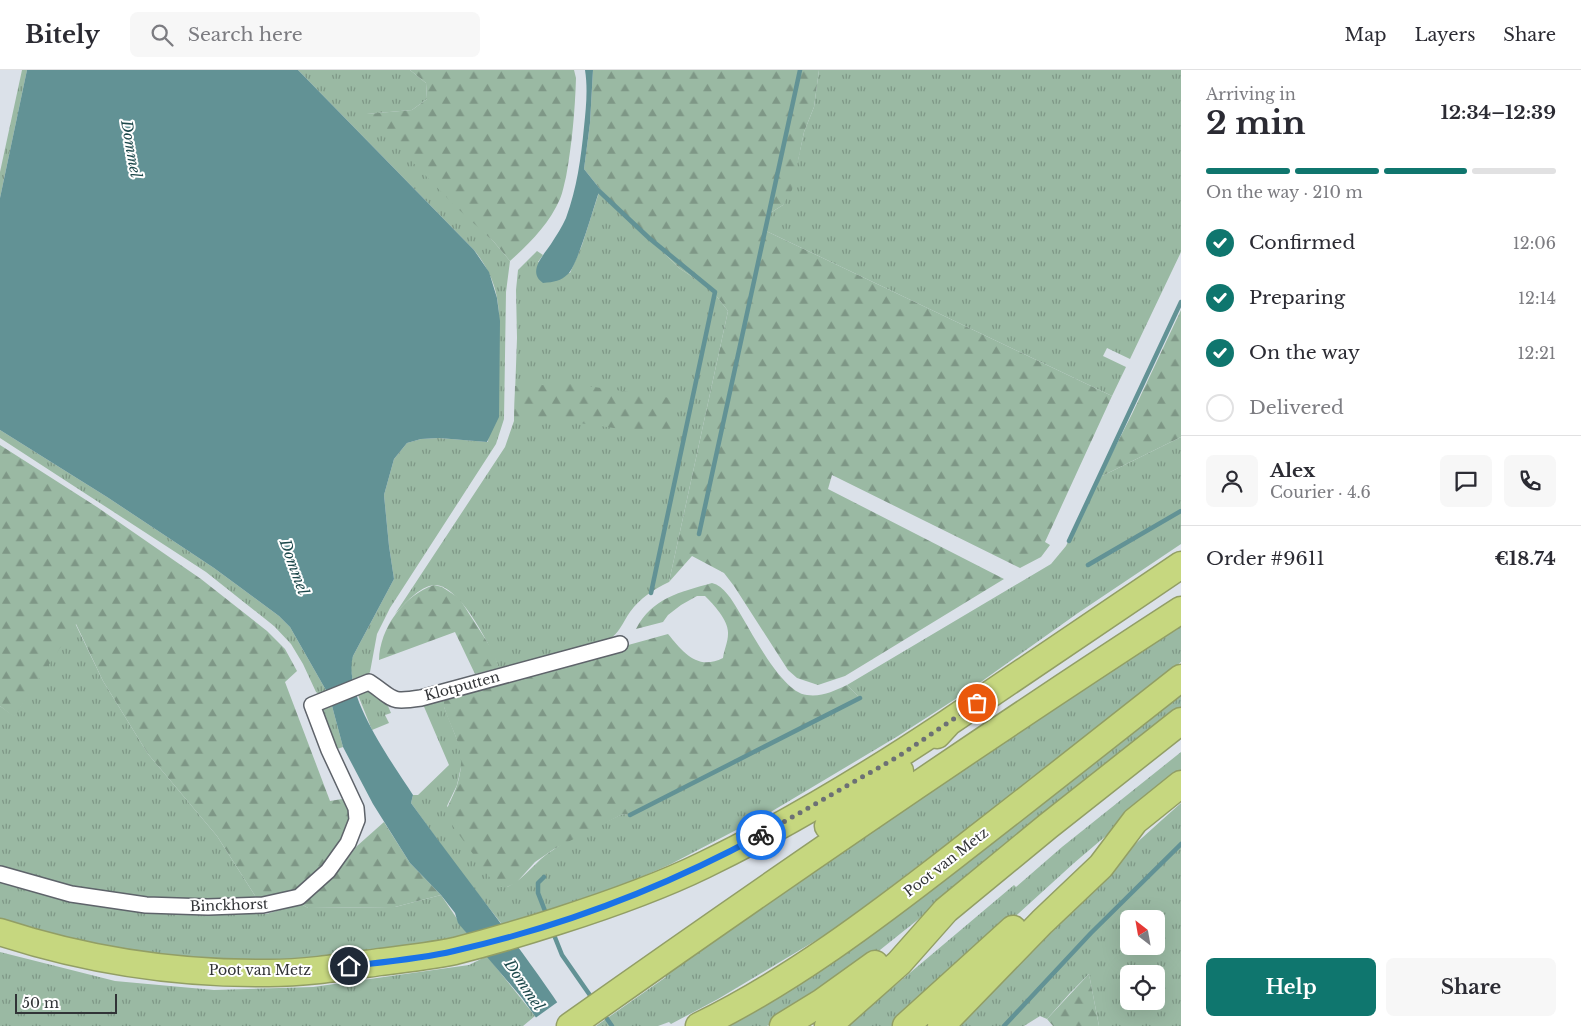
<!DOCTYPE html>
<html lang="en">
<head>
<meta charset="utf-8">
<style>
  :root { --surface:#fff; --page:#f7f7f7; --text:#2b2b33; --muted:#7c7c81; --line:#e1e1e2; --accent:#0f766e }
  body { margin:0; font-family:"Libre Baskerville",serif; background:var(--page); color:var(--text); height:100vh; display:flex; flex-direction:column; font-size:19px; white-space:nowrap }
  * { box-sizing:border-box; margin:0 }
  p { font-size:16px; color:var(--muted) }
  .icon { flex:none; width:28px; height:28px; fill:none; stroke:currentColor; stroke-width:2; stroke-linecap:round; stroke-linejoin:round }
  .map { position:relative; flex:1; overflow:hidden }
  .panel { display:flex; flex-direction:column; background:var(--surface); width:400px }
  .panel>* { flex:none }
  .needle { width:32px; rotate:329deg }
  .fabs { position:absolute; left:1120px; top:840px; display:grid; gap:10px }
  .fabs a { display:grid; place-items:center; width:45px; height:45px; border-radius:8px; background:var(--surface); box-shadow:0 5px 20px #0002; font-size:25px }
  .scale { position:absolute; left:15px; bottom:12px; width:102px; box-sizing:border-box; padding-left:5px; border:2px solid #313336; border-top:0; font-size:14px; line-height:18px; white-space:nowrap; color:#313336; -webkit-text-stroke:4px #fff; paint-order:stroke }
  .pin { position:absolute; display:grid; place-items:center; width:42px; height:42px; color:#fff; margin:-21px; border:2px solid #fff; border-radius:50%; box-shadow:0 1px 5px #0007 }
  .courier { position:absolute; display:grid; place-items:center; width:50px; height:50px; margin:-25px; border:4px solid #1a73e8; border-radius:50%; background:#fff; color:#222; box-shadow:0 1px 6px #0007 }
  .summary em { font-style:normal; font-weight:800 }
  .summary div { display:flex; flex-direction:column-reverse }
  .summary { display:flex; align-items:center; justify-content:space-between; height:85px; padding:0 25px }
  h1 { font-size:32px; font-weight:800; line-height:38px }
  .bar { display:grid; grid-template-columns:repeat(4,1fr); gap:8px 5px; align-content:center; height:60px; padding:0 25px }
  .bar i { height:6px; border-radius:4px; background:var(--line) }
  .bar .active { background:var(--accent) }
  .bar p { grid-column:span 4 }
  .line { display:flex; align-items:center; gap:12px; padding:0 25px; border-top:1px solid var(--line) }
  .line div { flex:1 }
  .round { display:grid; place-items:center; flex:none; width:52px; height:52px; border-radius:8px; background:var(--page) }
  ol { padding:0 25px; list-style:none }
  li { display:flex; align-items:center; gap:15px; height:55px }
  li p { margin-inline-start:auto }
  li .icon { padding:5px; border-radius:50%; background:var(--accent); color:#fff; stroke-width:4 }
  li:last-child { color:var(--muted) }
  li i { width:28px; height:28px; border:2px solid var(--line); border-radius:50% }
  .primary-button { display:flex; gap:10px; margin-top:auto; padding:10px 25px }
  .primary-button a { flex:1; height:58px; border-radius:8px; background:var(--accent); color:#fff; font-size:20px; font-weight:800; line-height:58px; text-align:center }
  .primary-button a+a { background:var(--page); color:var(--text) }
  header { display:flex; align-items:center; gap:30px; box-sizing:border-box; height:70px; padding:0 25px; background:var(--surface); border-bottom:1px solid var(--line) }
  header strong { font-size:24px }
  nav { display:flex; gap:28px; margin-inline-start:auto; font-size:18px }
  .search { width:350px; height:45px; background:var(--page); display:flex; align-items:center; gap:12px; box-sizing:border-box; padding:0 18px; border-radius:8px; color:var(--muted); font-size:19px }
  main { display:flex; flex:1; min-height:0 }
  .map>svg:first-child { display:block }
</style>
</head>
<body>
<header>
<strong>Bitely</strong>
<div class="search"><svg class="icon" aria-label="search" viewBox="0 0 24 24"><circle cx="10" cy="10" r="6"/><path d="M15 15l6 6"/></svg>Search here</div>
<nav><a>Map</a><a>Layers</a><a>Share</a></nav>
</header>
<main>
<div class="map">
<svg width="1181" height="956" viewBox="0 0 1181 956">
  <defs>
    <pattern id="grass-tufts" width="24" height="20" patternUnits="userSpaceOnUse" patternTransform="scale(1.25)"><rect width="24" height="20" fill="#9ab9a3"/><path d="M3 7l-1-3M5 7V3M7 7l1-3M15 17l-1-3M17 17v-4M19 17l1-3" fill="none" stroke="#7e9786"/></pattern>
    <pattern id="forest-firs" width="22" height="20" patternUnits="userSpaceOnUse" patternTransform="scale(1.25)"><rect width="22" height="20" fill="#9ab9a3"/><path d="M5 1l3.5 6h-7zM16 11l3.5 6h-7z" fill="#7e9786"/></pattern>
  </defs>
  <rect width="100%" height="100%" fill="#dbe1e9"/>
  <path fill="url(#grass-tufts)" fill-rule="evenodd" d="M22,0H27L0,128V102Z
    M298,0H410L426,13L427,29L412,40L367,44L494,172L510,191L506,222L504,349L496,374L390,538L377,564L370,602L366,607L353,612L350,595L353,586L394,509L389,476L384,425L394,389L407,373L421,369L439,368L488,372C490,348 493,324 495,300C500,252 506,220 474,180Z
    M819,0H1181V182L1130,289L1107,278L1103,286L1126,297L1112,326L764,160L767,145L783,135L798,90L804,62L814,37Z
    M600,119L679,198L711,219L728,241L669,512C654,519 640,528 630,542C623,552 619,564 608,570L499,598C492,578 460,515 435,515C419,516 405,534 395,544L505,377L514,351L517,268L516,220L518,200L537,181L543,185L538,192L570,203L582,175Z
    M0,360L107,427L214,498L279,546L290,557L327,622L319,624L316,622L303,594L291,574L274,556L206,502L0,368Z
    M1181,367V474L1078,543L971,619L898,666L769,743L671,794L600,825L504,857L457,797L411,733L413,725H418L449,695L422,632L447,625L444,637L462,682L461,697L457,715L447,736L507,817C525,809 535,791 553,780C574,765 600,755 623,744L630,745L860,628L847,615L1051,494L1066,476L1100,407Z
    M1181,550V592L1023,716L835,859L718,929L671,954L669,952L658,956H596L666,907L663,902Z
    M75,553L103,611L148,684L217,766L259,832L210,829L147,830L73,818L0,798V636L14,646Z
    M368,618L388,636L391,643L385,645L389,653L372,660L356,620Z
    M1181,624V639L860,896L799,938L767,956H726Z
    M331,632L343,677L334,680L321,637Z
    M1181,682V702L1074,793L895,956H847L1014,815L1016,817L1062,777Z
    M1181,733V956H1099L1089,904L1070,923L1047,949L1040,946L1024,956H949C1025,880 1100,804 1181,733ZM1129,849H1156V876H1129ZM1129,904H1156V931H1129Z
    M0,809L209,843L266,844L301,834L308,838L395,837L441,825L468,865L354,885L269,893L129,884L0,853Z
    M0,882L115,911L214,920L313,917L469,895L487,886L535,946L523,956H0Z"/>
  <path fill="url(#forest-firs)" d="M410,0H574L576,8C575,41 572,74 566,107C564,114 563,122 560,129C549,154 530,173 510,191L494,172L456,137L366,44L412,40L427,29L426,13Z
    M593,0H819L814,37L804,62L792,120L783,135L767,145L764,160L1112,326L1045,472L1050,475L1041,487L1020,498L832,405L828,419L1004,509L845,606L818,615L797,608L788,600L734,516L724,503L692,486L669,512L728,241L711,219L679,198L600,119L584,99L590,53Z
    M1181,240V367L1100,407L1132,344Z
    M573,314L678,329L669,366L552,349L514,351L515,316Z
    M0,375L97,437L201,509L267,561L285,579L297,601L285,612L330,731L342,729L350,735L351,751L344,770L322,800L296,823L259,832L217,766L148,684L103,611L76,554L14,647L0,636Z
    M712,513C724,516 732,530 738,540C751,561 782,623 807,625C822,627 834,621 847,615L860,628L630,745L623,744L554,779L535,792L516,813L507,817H500L493,812L445,745C448,733 455,724 458,712C467,679 454,667 444,637V632L447,625L668,564C683,582 697,601 723,588C724,580 728,572 728,564C729,551 714,535 705,526H697L681,535L668,545L663,552L636,559C652,528 680,522 712,513Z
    M434,515L442,517L459,528L493,581L499,598L475,604L455,562L379,590C380,558 403,526 434,515Z
    M384,752L410,793L441,825L395,837L308,838L301,834L335,805L357,776Z
    M1089,904L1099,956H1053L1047,949Z"/>
  <path fill="#629295" d="M27,0H298L474,180L489,202L497,228L500,251L499,347L487,372L439,368L421,369L407,373L394,389L384,425L389,476L394,509L353,586C342,625 392,692 413,725L411,733C465,808 523,879 573,956H542L522,928L458,853L455,843L441,825L410,793L373,734L343,677L331,632L327,622L290,557L279,546L214,498L107,427L0,360V128Z
    M585,0H593L590,53L584,99L600,119C594,135 578,195 568,204C561,211 554,212 543,213C527,202 543,186 551,174C556,166 562,157 566,148C577,118 581,88 584,57C586,38 588,19 585,0Z"/>
  <path fill="#dbe1e9" d="M559,931L575,956H539L534,949Z"/>
  <g fill="none" stroke-linecap="round" stroke-linejoin="round">
    <path stroke="#629295" stroke-width="4.5" d="M599,121L649,168L715,222L651,523
      M699,464L800,0
      M1069,471L1181,232
      M1088,495L1181,441
      M630,745L860,628
      M544,807L538,813V823L547,846
      M552,860L562,885L594,931
      M603,943L612,956
      M1004,956L1091,863L1181,774"/>
    <g stroke="#5e636a" stroke-width="18">
      <path id="street" d="M0,804L71,824L146,835L208,837L263,835L299,827L328,801L348,773L357,750L356,738L329,680L312,635L369,612C395,629 388,633 421,628L620,574"/>
    </g>
    <g stroke="#929e65" stroke-width="29">
      <path id="highway" d="M937,665L949,652L1181,495
        M828,756L900,701
        M0,862C86,890 179,904 269,903C306,903 344,897 380,892C405,889 431,886 455,881C490,872 524,862 558,851C608,835 657,818 704,795C789,754 871,704 949,652
        M570,956C771,814 974,674 1181,540
        M699,956C791,911 873,849 954,786C1030,727 1105,668 1181,608
        M783,956L822,932L875,894
        M828,956L899,893L946,840L1048,756L1181,651
        M906,956L1013,859
        M941,956L1042,852L1101,796L1135,751L1181,714"/>
    </g>
    <use href="#street" stroke="#fff" stroke-width="15"/>
    <use href="#highway" stroke="#c6d77f" stroke-width="26"/>
  </g>
  <g fill="none" stroke-linecap="round" stroke-linejoin="round">
    <path stroke="#6c7075" stroke-width="5" stroke-dasharray="0 9" d="M761,765L899,686L977,633"/>
    <path stroke="#1a73e8" stroke-width="6" d="M349,896C384,892 420,889 454,881C561,857 665,817 761,765"/>
  </g>
  <g text-anchor="middle" stroke-width="4" stroke-linejoin="round" paint-order="stroke">
    <g font-size="14" fill="#313336" stroke="#fff">
      <text transform="translate(462 616) rotate(-15)" y="5">Klotputten</text>
      <text transform="translate(946 792) rotate(-38)" y="5">Poot van Metz</text>
      <text transform="translate(229 835) rotate(-2)" y="5">Binckhorst</text>
      <text x="260" y="905">Poot van Metz</text>
    </g>
    <g font-size="15" font-style="italic" fill="#1c484b" stroke="#fff">
      <text transform="translate(131 79) rotate(80)" y="5">Dommel</text>
      <text transform="translate(294 497) rotate(70)" y="5">Dommel</text>
      <text transform="translate(524 915) rotate(56)" y="5">Dommel</text>
    </g>
  </g>
</svg>
<div class="fabs">
<a><svg class="needle" viewBox="-14 -14 28 28"><path d="M0-13l5 13h-10z" fill="#e53935"/><path d="M0 13l5-13h-10z" fill="#7c7c81"/></svg></a>
<a><svg class="icon" aria-label="locate" viewBox="0 0 24 24"><circle cx="12" cy="12" r="6"/><path d="M12 2v4M12 18v4M2 12h4M18 12h4"/></svg></a>
</div>
<div class="scale">50 m</div>
<div class="pin" style="left:977px;top:633px;background:#ea580c"><svg class="icon" aria-label="bag" viewBox="0 0 24 24"><path d="M5 8h14l-1 12H6zM9 8a3 3 0 0 1 6 0"/></svg></div>
<div class="pin" style="left:349px;top:896px;background:#1f2937"><svg class="icon" aria-label="home" viewBox="0 0 24 24"><path d="M3 11l9-7 9 7M6 9v11h12V9"/></svg></div>
<div class="courier" style="left:761px;top:765px"><svg class="icon" aria-label="bike" viewBox="0 0 24 24"><circle cx="6" cy="16" r="4"/><circle cx="18" cy="16" r="4"/><path d="M6 16l4-8h5l3 8M10 8l3 8H6M13 5h3"/></svg></div>
</div>
<section class="panel">
<div class="summary"><div><h1>2 min</h1><p>Arriving in</p></div><em>12:34–12:39</em></div>
<div class="bar"><i class="active"></i><i class="active"></i><i class="active"></i><i></i><p>On the way · 210 m</p></div>
<ol>
<li><svg class="icon" aria-label="check" viewBox="0 0 24 24"><path d="M5 12l5 5 9-10"/></svg>Confirmed<p>12:06</p></li>
<li><svg class="icon" aria-label="check" viewBox="0 0 24 24"><path d="M5 12l5 5 9-10"/></svg>Preparing<p>12:14</p></li>
<li><svg class="icon" aria-label="check" viewBox="0 0 24 24"><path d="M5 12l5 5 9-10"/></svg>On the way<p>12:21</p></li>
<li><i></i>Delivered</li>
</ol>
<div class="line" style="height:90px"><a class="round"><svg class="icon" aria-label="person" viewBox="0 0 24 24"><circle cx="12" cy="8" r="4"/><path d="M4 21q1-7 8-7t8 7"/></svg></a><div><b>Alex</b><p>Courier · 4.6</p></div><a class="round"><svg class="icon" aria-label="chat" viewBox="0 0 24 24"><path d="M4 5h16v11H9l-5 4z"/></svg></a><a class="round"><svg class="icon" aria-label="phone" viewBox="0 0 24 24"><path d="M5 4h4l2 5-3 2q2 4 5 5l2-3 5 2v4C11 20 4 13 5 4z"/></svg></a></div>
<div class="line" style="height:65px"><div>Order #9611</div><b>€18.74</b></div>
<div class="primary-button"><a>Help</a><a>Share</a></div>
</section>
</main>
</body>
</html>
